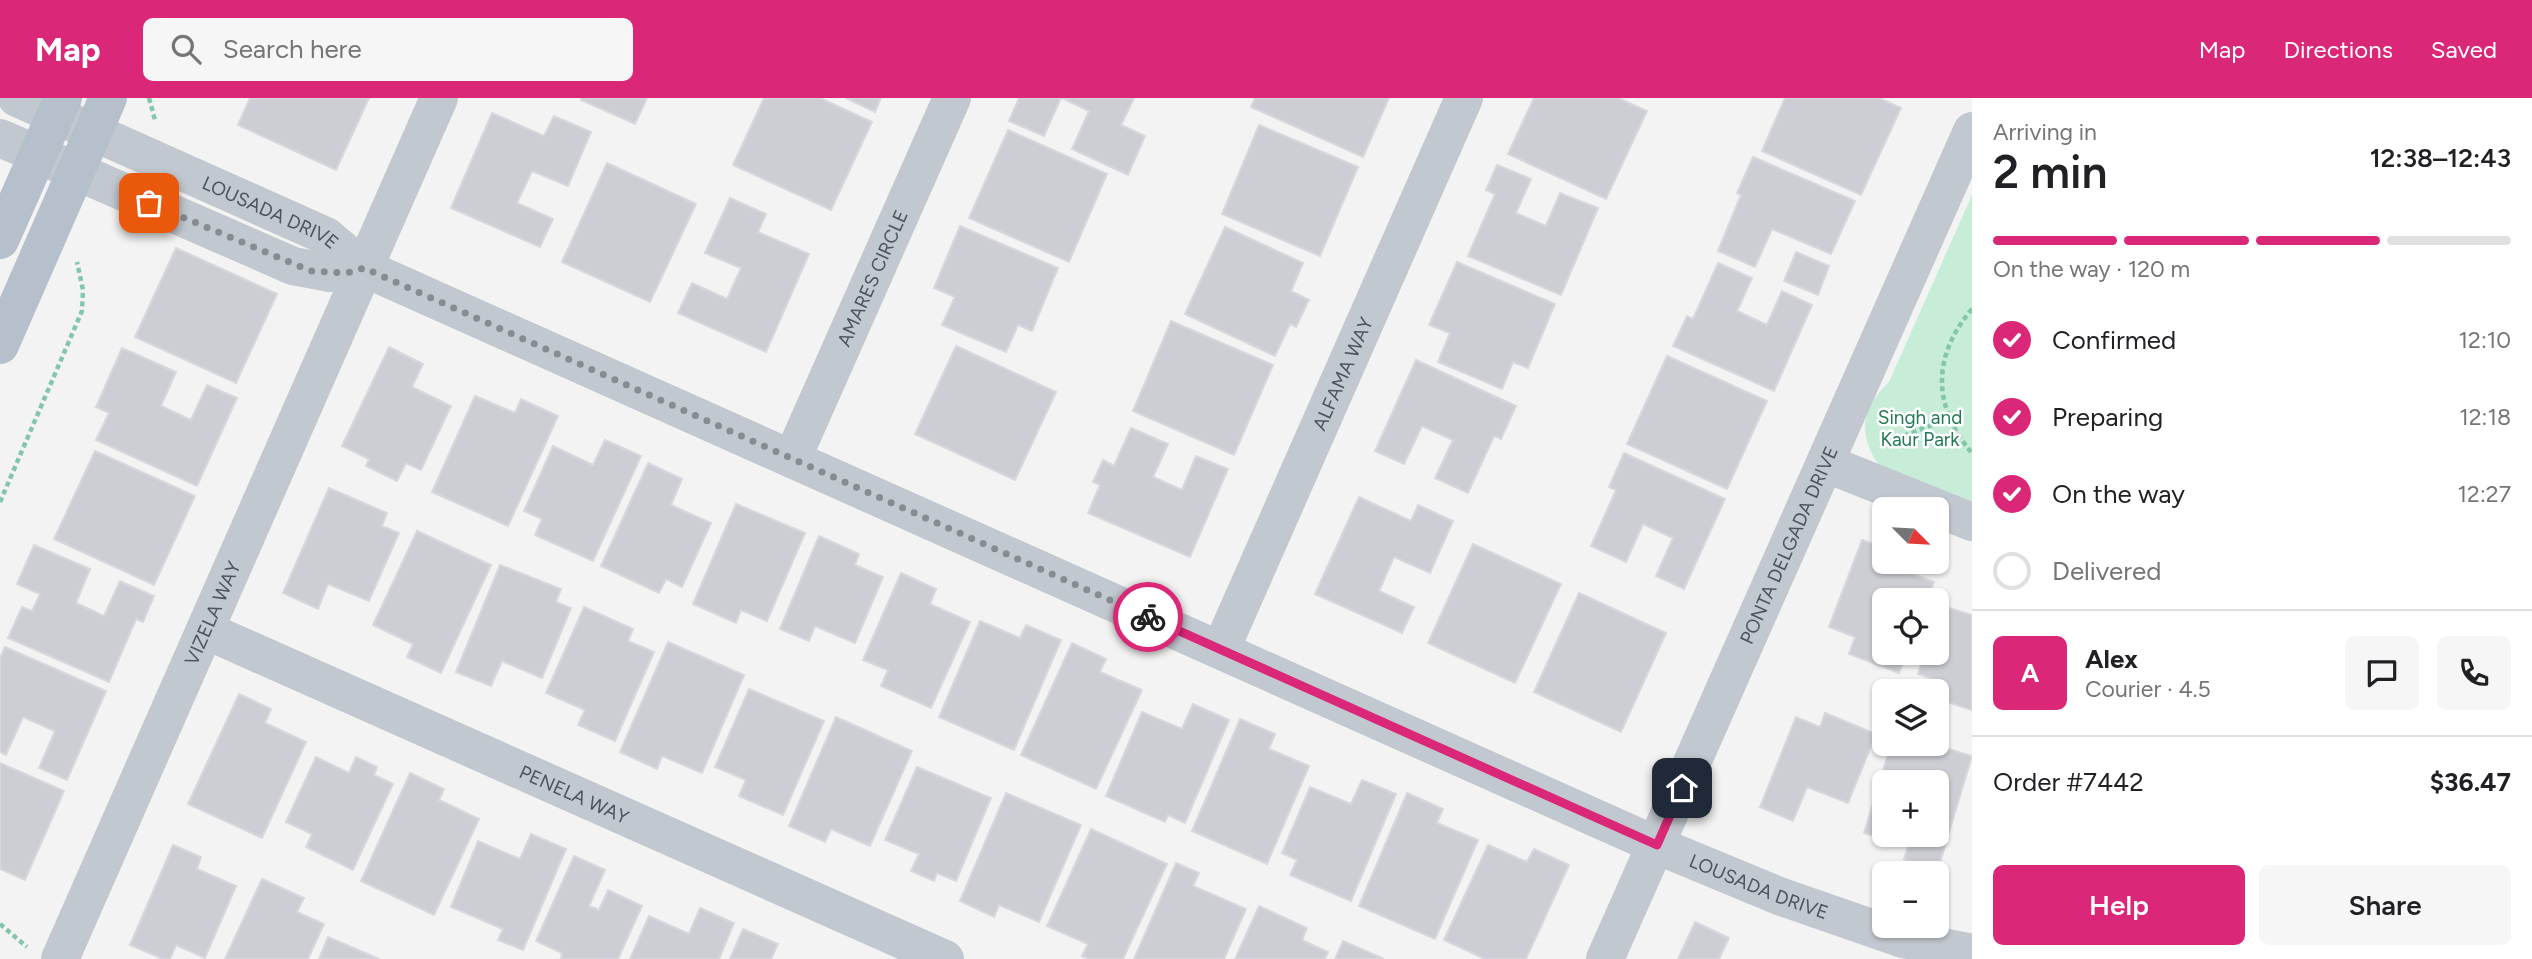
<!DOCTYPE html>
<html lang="en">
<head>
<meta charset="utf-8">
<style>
  :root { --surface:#fff; --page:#f6f6f6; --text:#202124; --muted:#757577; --line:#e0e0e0; --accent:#db2777 }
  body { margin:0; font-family:Figtree,sans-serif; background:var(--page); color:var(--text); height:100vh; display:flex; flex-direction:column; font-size:26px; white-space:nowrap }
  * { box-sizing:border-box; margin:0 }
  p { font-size:23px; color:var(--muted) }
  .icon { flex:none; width:38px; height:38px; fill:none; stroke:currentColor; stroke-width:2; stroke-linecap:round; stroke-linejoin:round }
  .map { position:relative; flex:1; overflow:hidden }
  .side { display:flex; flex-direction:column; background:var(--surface); width:560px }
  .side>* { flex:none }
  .needle { width:46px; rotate:114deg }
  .tools { position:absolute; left:1872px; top:399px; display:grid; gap:14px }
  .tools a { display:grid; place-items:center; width:77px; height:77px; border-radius:10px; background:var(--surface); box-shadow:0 2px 5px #0004; font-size:35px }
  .pin { position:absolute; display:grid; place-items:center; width:60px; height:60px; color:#fff; margin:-30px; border-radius:14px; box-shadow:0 4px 10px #0006 }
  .courier { position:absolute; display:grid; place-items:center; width:70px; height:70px; margin:-35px; border:5px solid #db2777; border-radius:50%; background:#fff; color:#222; box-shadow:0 2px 9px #0007 }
  .headline em { font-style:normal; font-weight:600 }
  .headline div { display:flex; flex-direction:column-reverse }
  .headline { display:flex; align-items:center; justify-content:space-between; height:119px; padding:0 21px }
  h1 { font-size:46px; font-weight:600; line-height:52px }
  .bar { display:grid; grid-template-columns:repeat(4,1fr); gap:10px 7px; align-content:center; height:84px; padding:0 21px }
  .bar i { height:9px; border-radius:5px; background:var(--line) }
  .bar .on { background:var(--accent) }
  .bar p { grid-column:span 4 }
  .line { display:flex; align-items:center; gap:18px; padding:0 21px; border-top:2px solid var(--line) }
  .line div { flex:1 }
  .round { display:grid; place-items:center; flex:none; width:74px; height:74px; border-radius:10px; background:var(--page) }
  ol { padding:0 21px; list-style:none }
  li { display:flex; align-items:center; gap:21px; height:77px }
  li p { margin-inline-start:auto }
  li .icon { padding:7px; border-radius:50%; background:var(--accent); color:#fff; stroke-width:4 }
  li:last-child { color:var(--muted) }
  li i { width:38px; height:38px; border:4px solid var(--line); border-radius:50% }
  .cta { display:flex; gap:14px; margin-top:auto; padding:14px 21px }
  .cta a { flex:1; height:80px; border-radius:10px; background:var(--accent); color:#fff; font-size:28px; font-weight:600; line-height:80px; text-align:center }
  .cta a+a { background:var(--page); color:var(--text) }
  header { display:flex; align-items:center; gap:42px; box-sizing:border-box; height:98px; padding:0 35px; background:var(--accent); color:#fff }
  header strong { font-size:33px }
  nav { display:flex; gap:38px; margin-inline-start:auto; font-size:24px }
  .search { width:490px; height:63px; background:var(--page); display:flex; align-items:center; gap:18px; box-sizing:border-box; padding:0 24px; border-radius:10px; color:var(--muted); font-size:26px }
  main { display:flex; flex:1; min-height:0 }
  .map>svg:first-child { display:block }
</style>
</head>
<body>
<header>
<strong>Map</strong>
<div class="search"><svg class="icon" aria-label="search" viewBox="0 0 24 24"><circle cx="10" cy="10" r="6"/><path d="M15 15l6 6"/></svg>Search here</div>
<nav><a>Map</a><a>Directions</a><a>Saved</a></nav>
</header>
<main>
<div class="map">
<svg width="1972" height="861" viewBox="0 0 1972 861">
  <rect width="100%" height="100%" fill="#f4f3f3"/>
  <path fill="#c7ecd8" d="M1972,97V406L1880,369C1857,336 1861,311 1889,284Z"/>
  <path fill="#cdced4" stroke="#d7d8dd" stroke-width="2" fill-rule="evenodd" d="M250,0H369L336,72L238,27Z
    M582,0H647L635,26L581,2Z
    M764,0H820L872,24L831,112L733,67Z
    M846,0H881L875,14Z
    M1019,0H1061L1044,38L1009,23Z
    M1062,0H1134L1121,27L1145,38L1128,77L1072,51L1089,13Z
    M1255,0H1389L1363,59L1251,9Z
    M1534,0H1618L1647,13L1606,101L1508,56Z
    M1785,0H1879L1901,10L1861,97L1762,53Z
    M492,15L544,38L554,18L591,34L568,88L532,73L517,105L553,121L540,149L451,110Z
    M1259,27L1358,69L1320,158L1222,116Z
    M1008,32L1107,76L1069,164L969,120Z
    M1753,59L1855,103L1831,156L1772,131L1755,169L1718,153L1741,97L1737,95Z
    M607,65L696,106L650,204L562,164Z
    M1497,67L1531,81L1516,115L1546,128L1560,95L1598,110L1561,197L1468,158L1495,96L1486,92Z
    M730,100L766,116L758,134L809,156L766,254L678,215L692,185L727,201L741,170L705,155Z
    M960,128L1058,170L1032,233L1018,227L1006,254L942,227L955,199L934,190Z
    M1225,129L1303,165L1291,193L1309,202L1296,229L1290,226L1275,258L1185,216Z
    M176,150L277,196L236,285L135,239Z
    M1796,154L1829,168L1818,197L1784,183Z
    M1457,164L1555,206L1528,270L1513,264L1502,291L1438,264L1450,235L1429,227Z
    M1718,165L1752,180L1737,213L1767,227L1782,193L1812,207L1774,293L1673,248L1687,218L1693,221Z
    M1171,223L1273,267L1234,357L1133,313Z
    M956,248L1056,294L1015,382L915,336Z
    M389,249L423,266L412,289L451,308L421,372L406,365L397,383L366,368L369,361L342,348Z
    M122,250L176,274L161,308L191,322L207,287L237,300L197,388L96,342L109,315L96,309Z
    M1667,258L1767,303L1727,391L1627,346Z
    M1416,262L1516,308L1501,341L1494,338L1468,395L1435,380L1453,342L1422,328L1404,366L1375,353Z
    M475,298L515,315L521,301L558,318L508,428L432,394Z
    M1131,330L1168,346L1153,379L1182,392L1196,358L1228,371L1190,459L1088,415L1100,387L1093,384L1103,362L1114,368Z
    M605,342L641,358L593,463L535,437L542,421L524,413L553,348L593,367Z
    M95,353L195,398L154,487L54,441Z
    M1624,355L1725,401L1684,491L1656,478L1673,440L1643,426L1626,464L1591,448L1616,392L1609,389Z
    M648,365L682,381L671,407L711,425L682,489L666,481L659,495L601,468Z
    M329,390L387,415L382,428L399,435L369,503L328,486L318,511L283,495Z
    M1359,399L1411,423L1418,407L1453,423L1430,475L1394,459L1379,493L1414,509L1402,535L1315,496Z
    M736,406L805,435L767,523L741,512L736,525L693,506Z
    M417,433L491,467L441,575L407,559L413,546L373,527Z
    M819,438L859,456L855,467L883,479L855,545L815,528L809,543L780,531Z
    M1862,442L1885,450V464H1893L1891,468L1934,484L1927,502H1885V555H1907L1899,575L1849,556L1855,539L1829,529Z
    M1473,446L1561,486L1515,585L1428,545Z
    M34,447L90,471L76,505L104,518L120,483L154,498L143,524L136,521L109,584L8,540L22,509L32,513L40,496L17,486Z
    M500,467L561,491L556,504L571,510L542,580L502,563L491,588L456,574Z
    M901,475L936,491L930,506L970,524L931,610L881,588L888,572L863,562Z
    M1579,495L1666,535L1621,634L1534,594Z
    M1939,507L1972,517V612L1937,601V593H1935L1938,582L1918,576L1924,555H1937Z
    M584,509L633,531L628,543L654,554L615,643L578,627L585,612L546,595Z
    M980,523L1020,540L1026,527L1061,542L1014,652L939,619Z
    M668,544L744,577L702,675L662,658L657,671L620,654Z
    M1072,545L1106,561L1100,574L1142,592L1096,691L1021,657Z
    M5,549L106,593L67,682L39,670L55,633L23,619L6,657L0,654V560Z
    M749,591L824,623L783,717L739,698L746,682L715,669Z
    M239,596L271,611L265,625L306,644L262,740L188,706Z
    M1193,606L1229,622L1185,725L1168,717L1165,724L1106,698L1142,614L1182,631Z
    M1825,615L1876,636L1848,705L1807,689L1793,723L1760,709L1796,619L1820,629Z
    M836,619L912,653L870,748L831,731L825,744L789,728Z
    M1240,621L1275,636L1269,651L1309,668L1267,766L1192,733Z
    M1891,646H1932L1972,658L1938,771L1904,761L1908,748L1864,735ZM1885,684H1937V737H1885Z
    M316,659L349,675L356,659L377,669L374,677L393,686L353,772L306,749L312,736L286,724Z
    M0,665L64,693L25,782L0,771Z
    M917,669L991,700L956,783L937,775L934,783L911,773L919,756L885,742Z
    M410,675L444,691L439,702L479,721L434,817L361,783Z
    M1362,682L1396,696L1351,803L1290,777L1297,762L1282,755L1310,689L1351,706Z
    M1006,695L1081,727L1039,824L999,807L994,819L960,803Z
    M1407,695L1443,711L1437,725L1478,742L1435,841L1359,808Z
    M1091,731L1167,766L1123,861H1088L1082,858L1088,846L1047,828Z
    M531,736L566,751L523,852L498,842L503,831L451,809L478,743L520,761Z
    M173,747L201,759L197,771L236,788L205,860L176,847L170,861H163L130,847Z
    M1488,747L1527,764L1534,751L1569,767L1526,861H1485L1444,842Z
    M574,758L605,772L589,808L599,812L608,792L642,808L618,861H561L562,855L536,843Z
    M1176,765L1199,775L1193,788L1246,811L1224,861H1134Z
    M262,781L304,800L297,814L324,826L308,861H225Z
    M1259,808L1307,830L1302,842L1328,854L1325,861H1235Z
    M700,810L734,825L719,861H630L649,818L689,836Z
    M1695,824L1729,840L1719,861H1678Z
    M743,831L778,846L771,861H730Z
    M328,839L379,861H319Z
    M1343,843L1384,861H1335Z"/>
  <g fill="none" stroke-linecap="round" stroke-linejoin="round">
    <path stroke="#83c6aa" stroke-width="4.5" stroke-dasharray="5 3.5" stroke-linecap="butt" d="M149,0L155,22
      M1972,211C1932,258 1932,308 1972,355
      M1880,347L1950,320
      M0,404L82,213L83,192L77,164
      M0,826L27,849"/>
    <g stroke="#c2c8cf" stroke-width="38">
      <path id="s1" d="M17,0L326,138L364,170L1656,747L1779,798L1903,841L1972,855"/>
      <path d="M0,40L293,168L330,175L364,170"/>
      <path id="s2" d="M792,361L952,0"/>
      <path d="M1825,365L1972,424"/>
      <path id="s3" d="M205,532L945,861"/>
      <path id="s4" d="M1221,551L1464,0"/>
      <path id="s5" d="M60,861L439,0"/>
      <path id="s6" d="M1605,861L1972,33"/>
    </g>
    <path stroke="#b6c0cd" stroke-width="38" d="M0,142L63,0
      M0,247L108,0"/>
  </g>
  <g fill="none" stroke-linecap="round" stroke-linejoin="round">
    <path stroke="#878c92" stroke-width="7" stroke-dasharray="0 12.6" d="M149,105L311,173L347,175L364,170L1148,519"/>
    <path stroke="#db2777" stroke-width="9" d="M1148,519L1657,747L1682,690"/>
  </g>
  <g text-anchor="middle" stroke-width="5" stroke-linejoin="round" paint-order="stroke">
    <g font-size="19" fill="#4c545e" stroke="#fff">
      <text dy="7" stroke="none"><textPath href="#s1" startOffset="278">LOUSADA DRIVE</textPath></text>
      <text dy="7" stroke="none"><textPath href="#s2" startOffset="198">AMARES CIRCLE</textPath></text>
      <text dy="7" stroke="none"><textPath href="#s4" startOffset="301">ALFAMA WAY</textPath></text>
      <text dy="7" stroke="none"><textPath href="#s6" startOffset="453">PONTA DELGADA DRIVE</textPath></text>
      <text dy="7" stroke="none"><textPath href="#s5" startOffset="378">VIZELA WAY</textPath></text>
      <text dy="7" stroke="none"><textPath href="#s3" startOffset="404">PENELA WAY</textPath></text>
      <text dy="7" stroke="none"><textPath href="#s1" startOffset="1914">LOUSADA DRIVE</textPath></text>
    </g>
    <g font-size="19" fill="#237954" stroke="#fff">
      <text x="1920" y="326">Singh and<tspan x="1920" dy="22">Kaur Park</tspan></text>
    </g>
  </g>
</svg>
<div class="tools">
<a><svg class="needle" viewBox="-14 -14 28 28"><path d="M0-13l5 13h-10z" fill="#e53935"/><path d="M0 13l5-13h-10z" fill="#757577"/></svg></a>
<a><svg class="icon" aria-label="locate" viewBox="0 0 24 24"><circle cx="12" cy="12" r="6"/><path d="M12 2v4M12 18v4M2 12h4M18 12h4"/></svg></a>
<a><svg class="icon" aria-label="layers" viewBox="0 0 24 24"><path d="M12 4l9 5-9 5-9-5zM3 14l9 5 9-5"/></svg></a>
<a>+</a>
<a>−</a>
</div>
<div class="pin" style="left:149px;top:105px;background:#ea580c"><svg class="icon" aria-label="bag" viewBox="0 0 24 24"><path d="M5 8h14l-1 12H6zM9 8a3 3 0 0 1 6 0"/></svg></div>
<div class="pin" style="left:1682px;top:690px;background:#1f2937"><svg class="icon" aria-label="home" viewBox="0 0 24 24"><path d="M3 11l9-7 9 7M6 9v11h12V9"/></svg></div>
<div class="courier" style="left:1148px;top:519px"><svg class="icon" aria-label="bike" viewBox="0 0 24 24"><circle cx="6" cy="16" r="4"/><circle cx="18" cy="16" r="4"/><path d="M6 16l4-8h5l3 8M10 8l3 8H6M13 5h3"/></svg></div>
</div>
<section class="side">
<div class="headline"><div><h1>2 min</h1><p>Arriving in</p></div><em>12:38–12:43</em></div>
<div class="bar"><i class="on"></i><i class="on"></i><i class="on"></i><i></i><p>On the way · 120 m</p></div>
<ol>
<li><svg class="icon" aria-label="check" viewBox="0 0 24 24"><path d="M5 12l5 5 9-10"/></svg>Confirmed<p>12:10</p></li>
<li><svg class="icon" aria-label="check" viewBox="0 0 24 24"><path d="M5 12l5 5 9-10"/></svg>Preparing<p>12:18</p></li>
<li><svg class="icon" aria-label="check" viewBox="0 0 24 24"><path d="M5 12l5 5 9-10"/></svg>On the way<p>12:27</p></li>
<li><i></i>Delivered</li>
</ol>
<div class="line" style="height:126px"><b class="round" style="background:var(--accent);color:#fff">A</b><div><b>Alex</b><p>Courier · 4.5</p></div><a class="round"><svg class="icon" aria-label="chat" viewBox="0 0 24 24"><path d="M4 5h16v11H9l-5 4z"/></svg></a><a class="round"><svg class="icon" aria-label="phone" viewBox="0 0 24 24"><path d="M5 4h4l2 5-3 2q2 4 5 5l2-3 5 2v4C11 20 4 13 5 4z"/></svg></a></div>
<div class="line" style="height:91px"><div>Order #7442</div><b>$36.47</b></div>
<div class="cta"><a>Help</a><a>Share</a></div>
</section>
</main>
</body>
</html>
